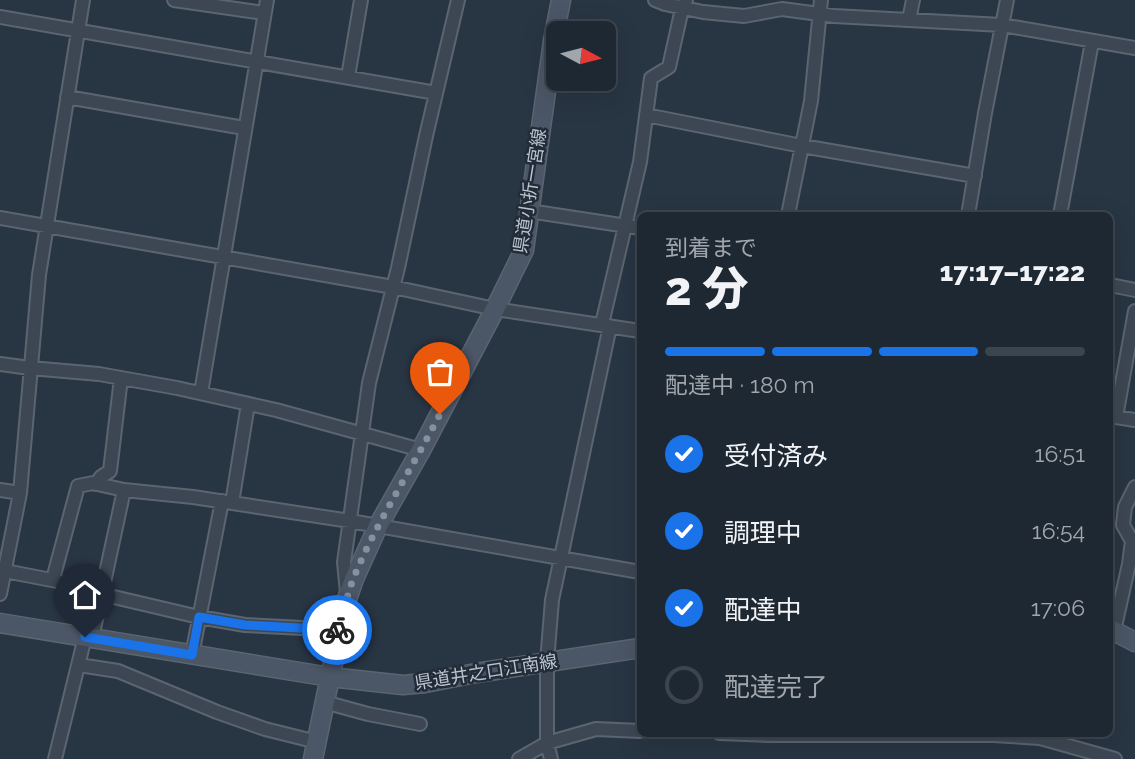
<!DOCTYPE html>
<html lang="ja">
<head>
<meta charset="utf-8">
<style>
  :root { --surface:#1e2832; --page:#26303a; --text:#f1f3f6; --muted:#a1a6ac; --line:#3c444d; --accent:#1a73e8 }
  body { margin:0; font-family:Raleway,"Noto Sans JP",sans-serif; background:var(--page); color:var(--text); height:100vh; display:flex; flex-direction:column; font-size:26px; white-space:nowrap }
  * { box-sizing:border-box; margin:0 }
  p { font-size:23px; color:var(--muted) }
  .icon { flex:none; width:38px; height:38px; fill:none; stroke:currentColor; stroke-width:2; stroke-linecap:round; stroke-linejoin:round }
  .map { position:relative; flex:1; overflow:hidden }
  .details { position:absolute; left:637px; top:212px; width:476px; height:525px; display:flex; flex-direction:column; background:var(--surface); border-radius:10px; box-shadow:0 7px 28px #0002,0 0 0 2px var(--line) }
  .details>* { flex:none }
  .needle { width:46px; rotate:97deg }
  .tools { position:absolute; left:546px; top:21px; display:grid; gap:14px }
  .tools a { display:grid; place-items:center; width:70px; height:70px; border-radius:10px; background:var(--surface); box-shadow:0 7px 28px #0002,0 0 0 2px var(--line); font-size:35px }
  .pin { position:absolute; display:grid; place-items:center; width:60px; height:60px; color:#fff; margin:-72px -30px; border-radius:50% 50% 50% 0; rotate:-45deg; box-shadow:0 0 7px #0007 }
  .pin .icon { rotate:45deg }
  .courier { position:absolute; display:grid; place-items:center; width:70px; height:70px; margin:-35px; border:5px solid #1a73e8; border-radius:50%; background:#fff; color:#222; box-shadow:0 2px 9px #0007 }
  .head em { font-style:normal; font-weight:800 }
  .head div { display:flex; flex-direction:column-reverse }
  .head { display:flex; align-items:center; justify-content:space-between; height:119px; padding:0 28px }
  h1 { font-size:46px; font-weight:800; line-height:52px }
  .bar { display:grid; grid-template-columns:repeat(4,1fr); gap:10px 7px; align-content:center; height:84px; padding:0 28px }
  .bar i { height:9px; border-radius:5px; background:var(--line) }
  .bar .on { background:var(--accent) }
  .bar p { grid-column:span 4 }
  ol { padding:0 28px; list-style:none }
  li { display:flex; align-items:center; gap:21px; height:77px }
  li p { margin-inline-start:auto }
  li .icon { padding:7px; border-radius:50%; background:var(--accent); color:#fff; stroke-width:4 }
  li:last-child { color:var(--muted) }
  li i { width:38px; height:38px; border:4px solid var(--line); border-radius:50% }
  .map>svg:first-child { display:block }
</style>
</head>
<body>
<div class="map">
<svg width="1135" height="759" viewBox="0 0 1135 759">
  <rect width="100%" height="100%" fill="#283543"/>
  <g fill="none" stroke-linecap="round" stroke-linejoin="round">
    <g stroke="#5b6570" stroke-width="16">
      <path id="minor" d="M174,0L264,13
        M655,0L665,4L703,12L744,16L782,9L834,16L1002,25L1135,48
        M0,17C145,43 291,67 436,93
        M909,20L913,0
        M348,77L361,0
        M67,97L244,128
        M646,115L802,146L975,176
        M529,211L640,228
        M788,215L811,101L821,0
        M968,215L985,113L1007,0
        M1060,215L1092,42
        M0,218L393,287L495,309L640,331
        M1110,285L1135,290
        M602,324L640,162L651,78L669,67L681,13L686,0
        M0,364L30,368L99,374L177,388L276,410L421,450
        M201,393L267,0
        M1110,416L1135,420
        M1116,417L1135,311
        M96,484L101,477L110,471L121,378
        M0,490L20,493
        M232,503L248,404
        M5,571L67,583L101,594L199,617L245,625L340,630
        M53,579L78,486L93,483L124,490L193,497L350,521L640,572
        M347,593L344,562L369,383L398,268L426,136L458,0
        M0,594L20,493L39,275L83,0
        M1114,631L1129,564L1132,541L1123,525L1125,507L1135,487
        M92,638L124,490
        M192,655L222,501
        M79,665L118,671L217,712L265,729L317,742
        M324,702L368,714L420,724
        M719,733L772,735H993L1040,738L1115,759
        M55,759L85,637
        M519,759L547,743L596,729L640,731
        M551,759L547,743V662L552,600L610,326"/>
    </g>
    <g stroke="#5b6570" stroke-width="21">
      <path id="secondary" d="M0,623L330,677L403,685L425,683L476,673L640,648
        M1110,629L1135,642
        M313,759L330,677L347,599L354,579L378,526L421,450L495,309L524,250L553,41L561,0"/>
    </g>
    <use href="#minor" stroke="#3d4753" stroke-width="12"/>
    <use href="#secondary" stroke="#4b5666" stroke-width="18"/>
  </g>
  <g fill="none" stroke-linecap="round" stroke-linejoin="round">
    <path stroke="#87919d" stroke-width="7" stroke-dasharray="0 12.6" d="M337,630H340C344,612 347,594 354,577C377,521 412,469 440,414"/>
    <path stroke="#1a73e8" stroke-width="9" d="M85,637L192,655L199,617L245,625L337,630"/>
  </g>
  <g text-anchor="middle" stroke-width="5" stroke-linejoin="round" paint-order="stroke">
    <g font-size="18" fill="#bac2cd" stroke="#212c38">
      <text transform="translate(530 191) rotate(-81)" y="6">県道小折一宮線</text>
      <text transform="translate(486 672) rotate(-9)" y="6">県道井之口江南線</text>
    </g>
  </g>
</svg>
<div class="tools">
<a><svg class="needle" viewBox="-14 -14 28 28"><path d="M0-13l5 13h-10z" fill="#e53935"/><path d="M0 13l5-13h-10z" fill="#a1a6ac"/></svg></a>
</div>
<div class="pin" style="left:440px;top:414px;background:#ea580c"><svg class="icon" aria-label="bag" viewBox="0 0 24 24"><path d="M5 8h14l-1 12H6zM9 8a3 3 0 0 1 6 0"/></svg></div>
<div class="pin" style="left:85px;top:637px;background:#1f2937"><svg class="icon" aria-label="home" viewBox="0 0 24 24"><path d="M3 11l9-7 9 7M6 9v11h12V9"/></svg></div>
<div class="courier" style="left:337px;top:630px"><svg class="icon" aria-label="bike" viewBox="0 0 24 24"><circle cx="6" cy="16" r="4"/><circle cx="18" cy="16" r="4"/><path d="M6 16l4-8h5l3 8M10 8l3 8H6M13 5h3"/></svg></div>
<section class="details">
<div class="head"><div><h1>2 分</h1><p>到着まで</p></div><em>17:17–17:22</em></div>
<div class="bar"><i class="on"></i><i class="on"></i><i class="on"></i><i></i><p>配達中 · 180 m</p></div>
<ol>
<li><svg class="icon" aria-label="check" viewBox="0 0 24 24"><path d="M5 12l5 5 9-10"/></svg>受付済み<p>16:51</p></li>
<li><svg class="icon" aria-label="check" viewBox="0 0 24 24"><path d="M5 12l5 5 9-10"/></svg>調理中<p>16:54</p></li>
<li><svg class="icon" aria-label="check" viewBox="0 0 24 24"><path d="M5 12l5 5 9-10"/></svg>配達中<p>17:06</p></li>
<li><i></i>配達完了</li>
</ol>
</section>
</div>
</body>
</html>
